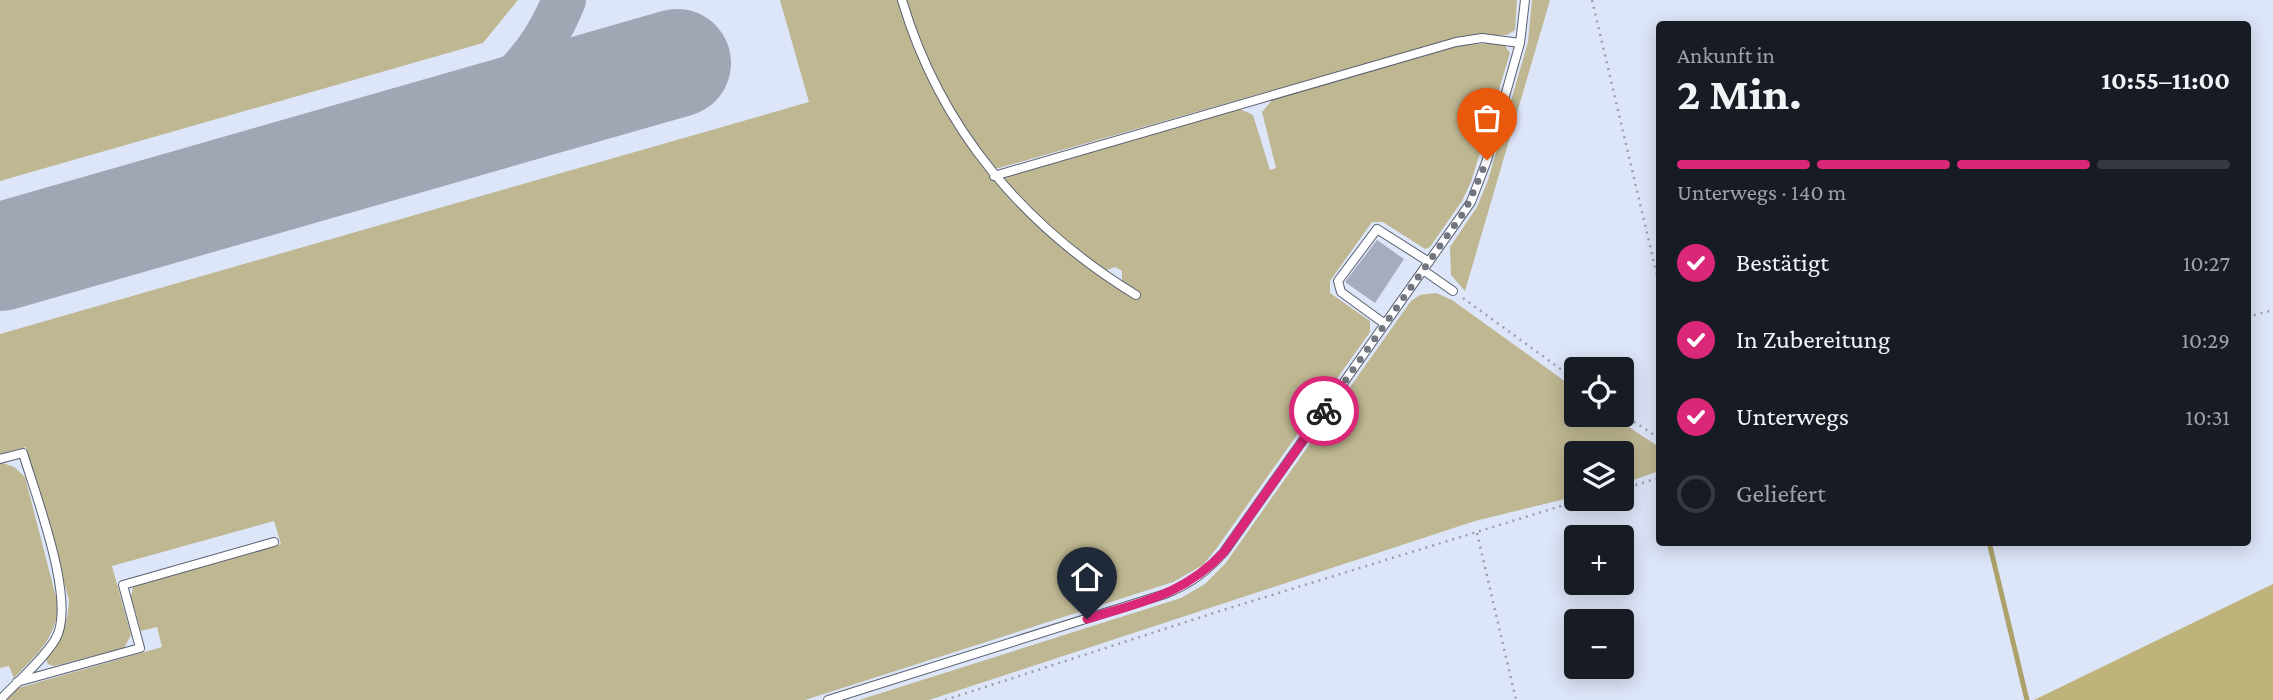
<!DOCTYPE html>
<html lang="de">
<head>
<meta charset="utf-8">
<style>
  :root { --surface:#171b24; --page:#20242c; --text:#f1f3f6; --muted:#9ea1a6; --line:#363941; --accent:#db2777 }
  body { margin:0; font-family:"Crimson Pro",serif; background:var(--page); color:var(--text); height:100vh; display:flex; flex-direction:column; font-size:26px; white-space:nowrap }
  * { box-sizing:border-box; margin:0 }
  p { font-size:23px; color:var(--muted) }
  .icon { flex:none; width:38px; height:38px; fill:none; stroke:currentColor; stroke-width:2; stroke-linecap:round; stroke-linejoin:round }
  .map { position:relative; flex:1; overflow:hidden }
  .panel { position:absolute; left:1656px; top:21px; width:595px; height:525px; display:flex; flex-direction:column; background:var(--surface); border-radius:7px; box-shadow:0 4px 18px #0003 }
  .panel>* { flex:none }
  .tools { position:absolute; left:1564px; top:357px; display:grid; gap:14px }
  .tools a { display:grid; place-items:center; width:70px; height:70px; border-radius:7px; background:var(--surface); box-shadow:0 4px 18px #0003; font-size:35px }
  .pin { position:absolute; display:grid; place-items:center; width:60px; height:60px; color:#fff; margin:-72px -30px; border-radius:50% 50% 50% 0; rotate:-45deg; box-shadow:0 0 7px #0007 }
  .pin .icon { rotate:45deg }
  .courier { position:absolute; display:grid; place-items:center; width:70px; height:70px; margin:-35px; border:5px solid #db2777; border-radius:50%; background:#fff; color:#222; box-shadow:0 2px 9px #0007 }
  .headline em { font-style:normal; font-weight:700 }
  .headline div { display:flex; flex-direction:column-reverse }
  .headline { display:flex; align-items:center; justify-content:space-between; height:119px; padding:0 21px }
  h1 { font-size:46px; font-weight:700; line-height:52px }
  .bar { display:grid; grid-template-columns:repeat(4,1fr); gap:10px 7px; align-content:center; height:84px; padding:0 21px }
  .bar i { height:9px; border-radius:5px; background:var(--line) }
  .bar .active { background:var(--accent) }
  .bar p { grid-column:span 4 }
  ol { padding:0 21px; list-style:none }
  li { display:flex; align-items:center; gap:21px; height:77px }
  li p { margin-inline-start:auto }
  li .icon { padding:7px; border-radius:50%; background:var(--accent); color:#fff; stroke-width:4 }
  li:last-child { color:var(--muted) }
  li i { width:38px; height:38px; border:4px solid var(--line); border-radius:50% }
  .map>svg:first-child { display:block }
</style>
</head>
<body>
<div class="map">
<svg width="2273" height="700" viewBox="0 0 2273 700">
  <rect width="100%" height="100%" fill="#dde5f8"/>
  <path fill="#beb792" d="M0,0H518L483,43L0,181Z
    M780,0H899C909,26 918,54 930,80C975,175 1048,244 1136,299L1122,282V271L1115,267L1105,271L1047,226L1003,177L1238,108L1253,115L1270,170L1276,168L1262,112L1273,99L1460,45L1497,43L1505,46L1510,53L1471,182L1462,201L1430,247L1425,249L1383,222H1372L1330,281V293L1370,321V332L1216,549L1203,565L1173,582L805,700H7L18,688L162,647L157,627L141,631L131,597L133,587L281,544L274,521L112,566L131,635L124,648L54,666L48,664L46,659C61,639 68,625 69,600L26,447L0,454V334L809,102Z
    M906,0H1517L1515,30L1507,35L1463,36L999,168H994C952,118 927,61 906,0Z
    M1532,0H1550L1465,291L1451,275L1450,247L1477,207L1488,180L1528,42Z
    M1436,293L1452,300L1577,390V415H1611L1659,447V471L1622,484V453H1577V496L1475,521L929,700H859L1181,598L1205,584L1225,564L1411,301L1420,295Z
    M0,462L14,467L25,477L58,605C57,638 36,655 14,678L9,666L0,668Z"/>
  <path fill="#beb37a" d="M2273,584V700H2034Z"/>
  <g fill="none" stroke-linecap="round" stroke-linejoin="round">
    <path stroke="#aca168" stroke-width="5" d="M1989,542L2027,700"/>
    <path stroke="#a0a6b4" stroke-width="44" d="M443,130C501,92 537,67 564,0"/>
    <path stroke="#a0a6b4" stroke-width="108" d="M0,257L677,63"/>
  </g>
  <path fill="#a4acbe" d="M1377,240L1404,259L1375,303L1345,282Z"/>
  <g fill="none" stroke-linecap="round" stroke-linejoin="round">
    <g stroke="#585f6f" stroke-width="10">
      <path id="service" d="M902,0C940,128 1023,226 1136,295
        M994,176L1456,42L1482,38L1520,43
        M1423,270L1453,291
        M1385,324L1341,292L1338,281L1377,229L1429,262
        M0,459L23,453C35,494 78,604 55,640C41,662 18,681 0,700
        M17,682L140,648L123,585L274,542
        M828,700L1165,594C1190,584 1206,572 1224,552L1471,202L1487,160L1520,43L1525,0"/>
    </g>
    <path stroke="#9aa0ae" stroke-width="2.5" stroke-dasharray="2 5" stroke-linecap="butt" d="M1592,0L1659,284
      M1463,298L1577,381
      M2247,317L2273,310
      M1622,414L1659,438
      M1622,489L1659,478
      M1477,533L1516,700
      M945,700L1220,611L1584,499"/>
    <use href="#service" stroke="#fff" stroke-width="8"/>
  </g>
  <g fill="none" stroke-linecap="round" stroke-linejoin="round">
    <path stroke="#707580" stroke-width="7" stroke-dasharray="0 12.6" d="M1324,411L1466,209L1487,160"/>
    <path stroke="#db2777" stroke-width="9" d="M1087,619C1141,602 1184,595 1224,552L1324,411"/>
  </g>
</svg>
<div class="tools">
<a><svg class="icon" aria-label="locate" viewBox="0 0 24 24"><circle cx="12" cy="12" r="6"/><path d="M12 2v4M12 18v4M2 12h4M18 12h4"/></svg></a>
<a><svg class="icon" aria-label="layers" viewBox="0 0 24 24"><path d="M12 4l9 5-9 5-9-5zM3 14l9 5 9-5"/></svg></a>
<a>+</a>
<a>−</a>
</div>
<div class="pin" style="left:1487px;top:160px;background:#ea580c"><svg class="icon" aria-label="bag" viewBox="0 0 24 24"><path d="M5 8h14l-1 12H6zM9 8a3 3 0 0 1 6 0"/></svg></div>
<div class="pin" style="left:1087px;top:619px;background:#1f2937"><svg class="icon" aria-label="home" viewBox="0 0 24 24"><path d="M3 11l9-7 9 7M6 9v11h12V9"/></svg></div>
<div class="courier" style="left:1324px;top:411px"><svg class="icon" aria-label="bike" viewBox="0 0 24 24"><circle cx="6" cy="16" r="4"/><circle cx="18" cy="16" r="4"/><path d="M6 16l4-8h5l3 8M10 8l3 8H6M13 5h3"/></svg></div>
<section class="panel">
<div class="headline"><div><h1>2 Min.</h1><p>Ankunft in</p></div><em>10:55–11:00</em></div>
<div class="bar"><i class="active"></i><i class="active"></i><i class="active"></i><i></i><p>Unterwegs · 140 m</p></div>
<ol>
<li><svg class="icon" aria-label="check" viewBox="0 0 24 24"><path d="M5 12l5 5 9-10"/></svg>Bestätigt<p>10:27</p></li>
<li><svg class="icon" aria-label="check" viewBox="0 0 24 24"><path d="M5 12l5 5 9-10"/></svg>In Zubereitung<p>10:29</p></li>
<li><svg class="icon" aria-label="check" viewBox="0 0 24 24"><path d="M5 12l5 5 9-10"/></svg>Unterwegs<p>10:31</p></li>
<li><i></i>Geliefert</li>
</ol>
</section>
</div>
</body>
</html>
